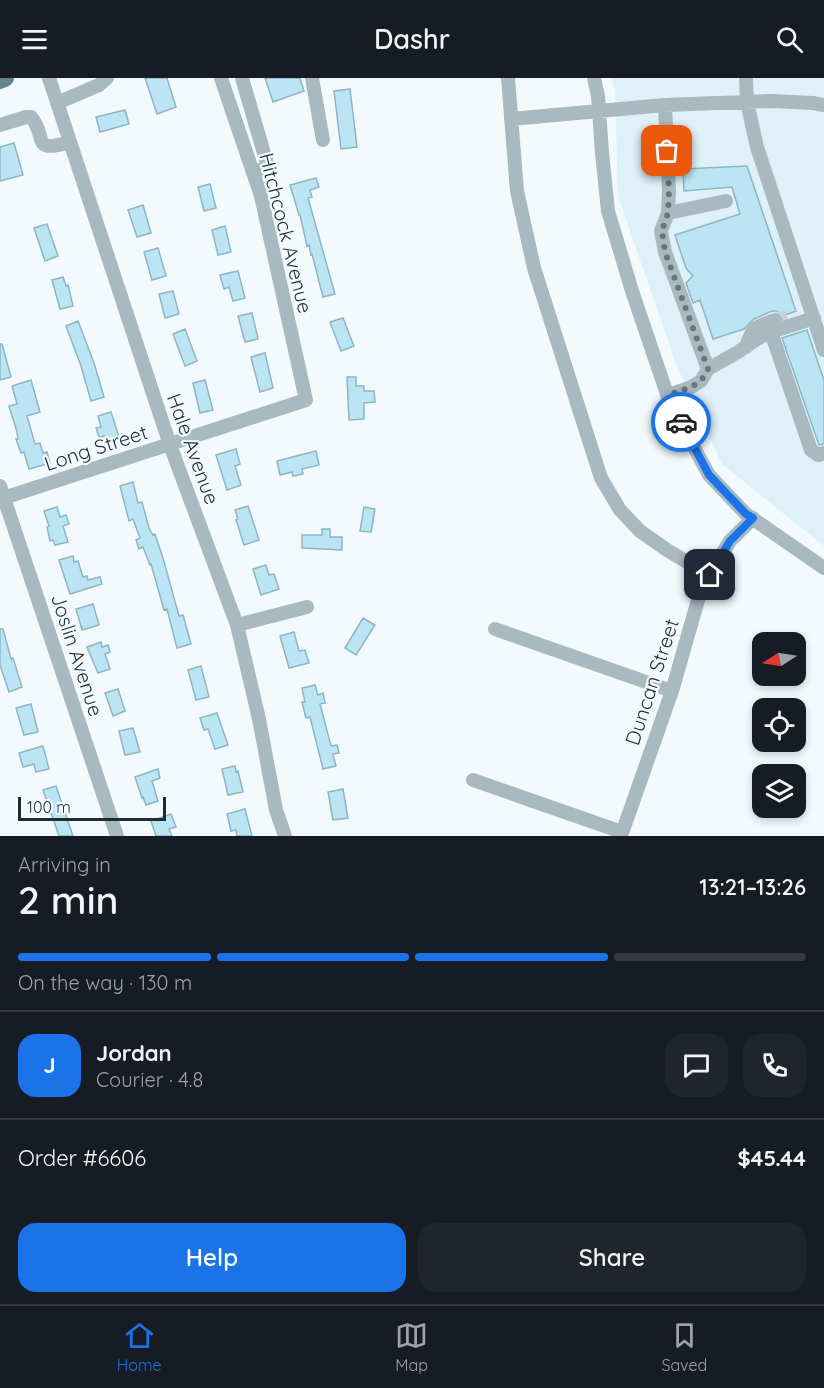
<!DOCTYPE html>
<html lang="en">
<head>
<meta charset="utf-8">
<style>
  :root { --surface:#171b24; --page:#20242c; --text:#f1f3f6; --muted:#9ea1a6; --line:#363941; --accent:#1a73e8 }
  body { margin:0; font-family:Quicksand,sans-serif; background:var(--page); color:var(--text); height:100vh; display:flex; flex-direction:column; font-size:22px; white-space:nowrap }
  * { box-sizing:border-box; margin:0 }
  p { font-size:20px; color:var(--muted) }
  .icon { flex:none; width:33px; height:33px; fill:none; stroke:currentColor; stroke-width:2; stroke-linecap:round; stroke-linejoin:round }
  .map { position:relative; height:758px; overflow:hidden }
  .details { display:flex; flex-direction:column; background:var(--surface); flex:1 }
  .details>* { flex:none }
  .needle { width:39px; rotate:258deg }
  .fabs { position:absolute; left:752px; top:554px; display:grid; gap:12px }
  .fabs a { display:grid; place-items:center; width:54px; height:54px; border-radius:12px; background:var(--surface); box-shadow:0 3px 9px #0003; font-size:30px }
  .scale { position:absolute; left:18px; bottom:15px; width:148px; box-sizing:border-box; padding-left:6px; border:3px solid #1e2d32; border-top:0; font-size:16px; line-height:21px; white-space:nowrap; color:#1e2d32; -webkit-text-stroke:4px #f2fafd; paint-order:stroke }
  .pin { position:absolute; display:grid; place-items:center; width:51px; height:51px; color:#fff; margin:-26px; border-radius:12px; box-shadow:0 3px 9px #0006 }
  .courier { position:absolute; display:grid; place-items:center; width:60px; height:60px; margin:-30px; border:4px solid #1a73e8; border-radius:50%; background:#fff; color:#222; box-shadow:0 2px 8px #0007 }
  .overview em { font-style:normal; font-weight:600 }
  .overview div { display:flex; flex-direction:column-reverse }
  .overview { display:flex; align-items:center; justify-content:space-between; height:102px; padding:0 18px }
  h1 { font-size:39px; font-weight:600; line-height:45px }
  .bar { display:grid; grid-template-columns:repeat(4,1fr); gap:9px 6px; align-content:center; height:72px; padding:0 18px }
  .bar i { height:8px; border-radius:4px; background:var(--line) }
  .bar .active { background:var(--accent) }
  .bar p { grid-column:span 4 }
  .line { display:flex; align-items:center; gap:15px; padding:0 18px; border-top:2px solid var(--line) }
  .line div { flex:1 }
  .round { display:grid; place-items:center; flex:none; width:63px; height:63px; border-radius:18px; background:var(--page) }
  .action { display:flex; gap:12px; margin-top:auto; padding:12px 18px }
  .action a { flex:1; height:69px; border-radius:18px; background:var(--accent); color:#fff; font-size:24px; font-weight:600; line-height:69px; text-align:center }
  .action a+a { background:var(--page); color:var(--text) }
  header { display:flex; justify-content:space-between; align-items:center; height:78px; padding:0 18px; background:var(--surface); font-size:27px; font-weight:600 }
  .menu { display:flex; justify-content:space-around; align-items:center; height:84px; border-top:2px solid var(--line); background:var(--surface); font-size:16px; color:var(--muted) }
  .menu a { display:grid; justify-items:center; gap:3px }
  .menu .active { color:var(--accent) }
  .map>svg:first-child { display:block }
</style>
</head>
<body>
<header><svg class="icon" aria-label="menu" viewBox="0 0 24 24"><path d="M4 6h16M4 12h16M4 18h16"/></svg>Dashr<svg class="icon" aria-label="search" viewBox="0 0 24 24"><circle cx="10" cy="10" r="6"/><path d="M15 15l6 6"/></svg></header>
<div class="map">
<svg width="824" height="758" viewBox="0 0 824 758">
  <rect width="100%" height="100%" fill="#f2fafd"/>
  <path fill="#def0f8" d="M612,0H824V468L722,386L676,286L618,118L615,12Z"/>
  <path fill="#bbe5f5" stroke="#8fb5c3" stroke-width="1.5" d="M145,0H167L176,29L157,36Z
    M265,0H300L304,13L273,24Z
    M350,11L357,69L341,71L334,13Z
    M125,32L129,46L100,54L96,39Z
    M14,65L23,97L0,103V69Z
    M747,88L796,233L783,238L777,233H772L754,241L744,251L713,261L700,222L693,225L686,205L693,198L686,190L675,157L740,136L732,109L684,113L683,91Z
    M316,100L319,109L310,112L312,119L308,120L335,216L323,219L312,176L311,177L309,167L307,168L300,137H299L290,107Z
    M210,106L216,130L204,133L198,109Z
    M143,127L151,155L137,159L128,132Z
    M47,146L58,178L45,183L34,150Z
    M225,148L231,174L218,177L212,152Z
    M158,170L166,198L152,202L144,174Z
    M238,193L245,220L233,223L229,209L224,211L220,197Z
    M63,199L66,208L68,207L73,228L60,231L52,202Z
    M173,213L179,236L165,240L159,216Z
    M252,235L258,261L245,264L238,238Z
    M343,240L354,268L341,273L330,244Z
    M78,243L94,285L104,319L91,323L81,288L66,248Z
    M185,251L197,283L185,288L173,256Z
    M807,252L824,302V366L819,367L782,260Z
    M0,266H2L11,299L0,302Z
    M265,275L273,310L260,314L251,279Z
    M347,299H356V308H364V313H374L375,324L364,325V341L349,342Z
    M31,302L40,334L27,338L35,366L40,365L43,375L47,374L50,385L29,391L24,374L21,375L16,361H18L17,354L9,328L17,326L12,308Z
    M205,302L213,332L200,335L193,305Z
    M111,334L120,362L107,366L105,358L99,359L96,350L101,349L98,338Z
    M236,371L240,386L235,388L241,407L227,412L216,377Z
    M316,373L319,387L302,391L303,396L293,398L292,394L280,397L277,383Z
    M133,404L138,425L142,424L149,450L153,457L155,456L163,480L179,538L183,537L191,566L177,570L167,531L164,532L151,486L150,487L143,469L139,471L136,462L140,460L133,441L129,443L120,408Z
    M248,428L259,462L244,467L236,442L238,441L235,432Z
    M57,429L60,439L66,437L69,446L63,448L68,464L55,467L53,462L50,463L47,449L49,448L44,433Z
    M364,429L375,431L371,454L360,453Z
    M322,451H330V459H342V472L302,470V457H322Z
    M73,478L74,484L78,483L83,499L87,498L88,502L100,499L102,506L70,516L59,482Z
    M266,487L269,497L274,496L279,511L261,517L253,491Z
    M93,526L99,547L82,552L76,531Z
    M363,540L375,547L356,577L345,570Z
    M0,551H3L11,581L13,580L22,609L9,614L0,587Z
    M294,554L299,573L305,572L309,585L289,590L280,558Z
    M101,564L102,569L108,567L110,574L105,576L110,591L98,595L87,569Z
    M201,588L209,619L196,622L188,592Z
    M315,607L318,617L323,615L325,625L320,626L331,668L337,667L339,675L333,676L336,688L323,691L310,639L306,640L302,624H305L302,610Z
    M118,611L125,633L113,638L105,615Z
    M31,626L38,654L24,657L16,630Z
    M217,635L228,667L215,671L208,651L204,652L200,640Z
    M133,650L140,674L125,677L119,653Z
    M43,668L49,691L36,694L34,686L23,689L19,675Z
    M235,688L236,694L238,693L243,714L228,717L222,691Z
    M158,691L160,700L152,703L158,723L146,727L143,719L142,720L135,699Z
    M56,708L73,758H59L43,712Z
    M343,711L348,740L333,742L328,714Z
    M245,731L252,758H237L236,752L231,753L227,736Z
    M171,736L176,749L169,751L172,758H156L151,743Z"/>
  <g fill="none" stroke-linecap="round" stroke-linejoin="round">
    <path stroke="#c8d1d4" stroke-width="14" stroke-dasharray="14 7" stroke-linecap="butt" d="M775,242L787,239"/>
    <path stroke="#a8b9bf" stroke-width="14" d="M49,0L170,367L237,547L259,641L276,732L285,758
      M242,0L268,89L253,95
      M312,0L323,62
      M508,0L517,113L534,190L601,400L620,432L640,453L667,472L709,497
      M594,0L598,18L602,75L608,133L632,213L670,325L709,397L746,436L824,490
      M746,0L747,24L757,69L824,272
      M57,25L99,7L107,0
      M665,27L669,113L668,135L661,153L665,174L708,291
      M511,41L665,27L772,23L813,25L824,27
      M0,47L26,39H31C48,59 30,76 70,64
      M668,135L726,123
      M814,240L771,254L811,372L818,377L824,375
      M746,269C753,248 755,249 775,242
      M668,317L691,309L701,303L708,291L738,274L757,261L771,254
      M0,408L117,758
      M0,421L306,322L261,118L221,0
      M237,547L307,529
      M495,551L672,613
      M473,702L622,754
      M621,758L672,613L698,522L709,497L730,463L753,440"/>
    <path stroke="#64838e" stroke-width="18" d="M0,2L5,0"/>
  </g>
  <g fill="none" stroke-linecap="round" stroke-linejoin="round">
    <path stroke="#687579" stroke-width="6" stroke-dasharray="0 10.8" d="M667,73L669,113L668,135L662,153L665,174L708,291L701,303L691,309L668,317L670,325L681,344"/>
    <path stroke="#1a73e8" stroke-width="8" d="M681,344L709,397L746,436L753,440L730,463L710,497"/>
  </g>
  <g text-anchor="middle" stroke-width="4.5" stroke-linejoin="round" paint-order="stroke">
    <g font-size="20" fill="#1e2d32" stroke="#f2fafd">
      <text transform="translate(286 155) rotate(76)" y="7">Hitchcock Avenue</text>
      <text transform="translate(96 370) rotate(-18)" y="7">Long Street</text>
      <text transform="translate(193 371) rotate(70)" y="7">Hale Avenue</text>
      <text transform="translate(77 577) rotate(72)" y="7">Joslin Avenue</text>
      <text transform="translate(652 604) rotate(-72)" y="7">Duncan Street</text>
    </g>
  </g>
</svg>
<div class="fabs">
<a><svg class="needle" viewBox="-14 -14 28 28"><path d="M0-13l5 13h-10z" fill="#e53935"/><path d="M0 13l5-13h-10z" fill="#9ea1a6"/></svg></a>
<a><svg class="icon" aria-label="locate" viewBox="0 0 24 24"><circle cx="12" cy="12" r="6"/><path d="M12 2v4M12 18v4M2 12h4M18 12h4"/></svg></a>
<a><svg class="icon" aria-label="layers" viewBox="0 0 24 24"><path d="M12 4l9 5-9 5-9-5zM3 14l9 5 9-5"/></svg></a>
</div>
<div class="scale">100 m</div>
<div class="pin" style="left:667px;top:73px;background:#ea580c"><svg class="icon" aria-label="bag" viewBox="0 0 24 24"><path d="M5 8h14l-1 12H6zM9 8a3 3 0 0 1 6 0"/></svg></div>
<div class="pin" style="left:710px;top:497px;background:#1f2937"><svg class="icon" aria-label="home" viewBox="0 0 24 24"><path d="M3 11l9-7 9 7M6 9v11h12V9"/></svg></div>
<div class="courier" style="left:681px;top:344px"><svg class="icon" aria-label="car" viewBox="0 0 24 24"><path d="M5 17H2v-5l4-1 3-4h7l3 4 3 1v5h-3M9 17h6M6 11h13"/><circle cx="7" cy="17" r="2"/><circle cx="17" cy="17" r="2"/></svg></div>
</div>
<section class="details">
<div class="overview"><div><h1>2 min</h1><p>Arriving in</p></div><em>13:21–13:26</em></div>
<div class="bar"><i class="active"></i><i class="active"></i><i class="active"></i><i></i><p>On the way · 130 m</p></div>
<div class="line" style="height:108px"><b class="round" style="background:var(--accent);color:#fff">J</b><div><b>Jordan</b><p>Courier · 4.8</p></div><a class="round"><svg class="icon" aria-label="chat" viewBox="0 0 24 24"><path d="M4 5h16v11H9l-5 4z"/></svg></a><a class="round"><svg class="icon" aria-label="phone" viewBox="0 0 24 24"><path d="M5 4h4l2 5-3 2q2 4 5 5l2-3 5 2v4C11 20 4 13 5 4z"/></svg></a></div>
<div class="line" style="height:78px"><div>Order #6606</div><b>$45.44</b></div>
<div class="action"><a>Help</a><a>Share</a></div>
</section>
<nav class="menu">
<a class="active"><svg class="icon" aria-label="home" viewBox="0 0 24 24"><path d="M3 11l9-7 9 7M6 9v11h12V9"/></svg>Home</a>
<a><svg class="icon" aria-label="map" viewBox="0 0 24 24"><path d="M3 6l6-2 6 2 6-2v14l-6 2-6-2-6 2zM9 4v14M15 6v14"/></svg>Map</a>
<a><svg class="icon" aria-label="saved" viewBox="0 0 24 24"><path d="M7 4h10v16l-5-4-5 4z"/></svg>Saved</a>
</nav>
</body>
</html>
